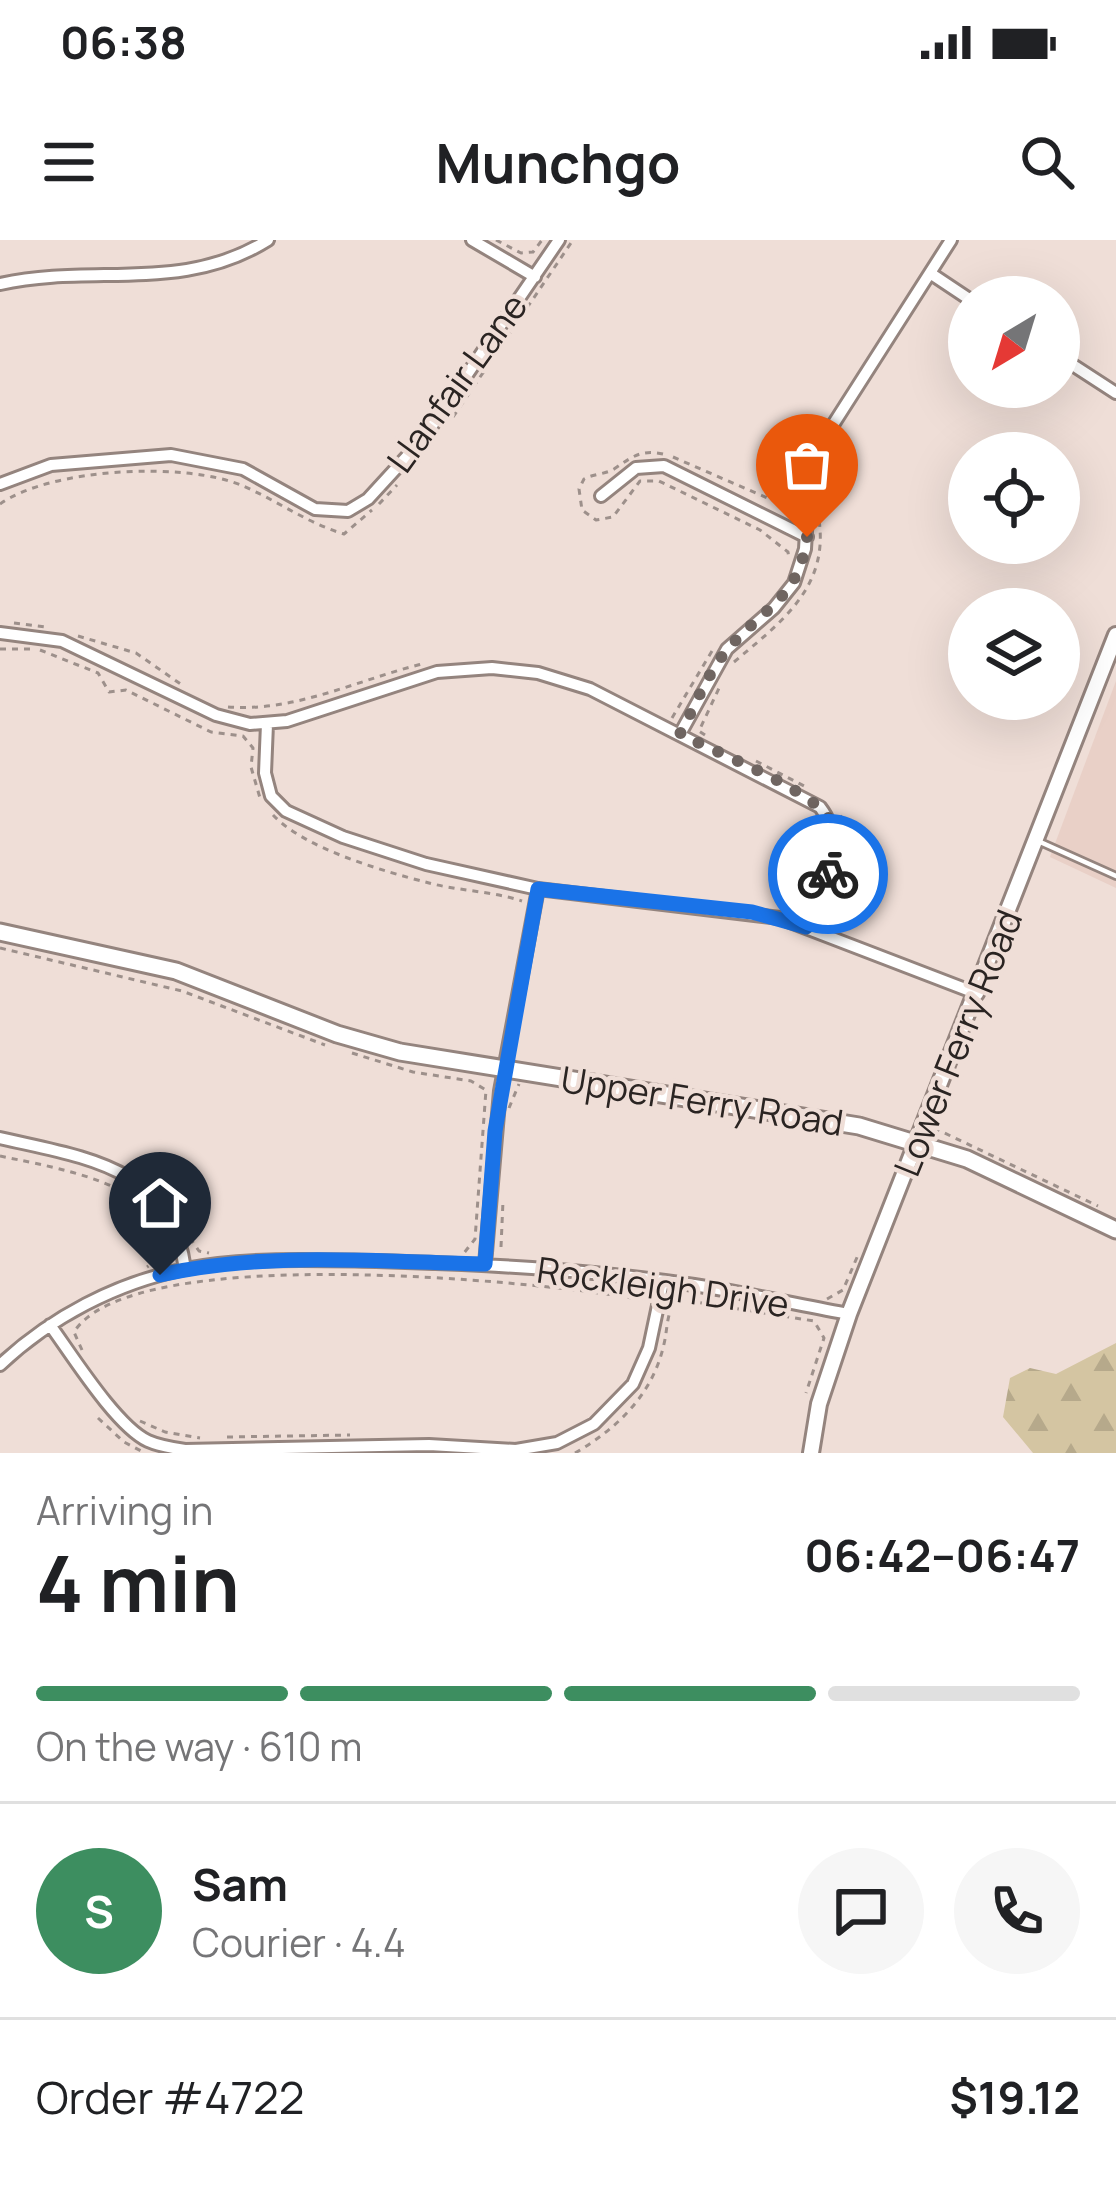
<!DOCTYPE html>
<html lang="en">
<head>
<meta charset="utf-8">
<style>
  :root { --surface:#fff; --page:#f6f6f6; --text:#202124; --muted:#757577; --line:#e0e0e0; --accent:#3d8e60 }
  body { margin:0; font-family:Manrope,sans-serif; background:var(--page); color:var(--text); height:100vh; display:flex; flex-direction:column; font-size:45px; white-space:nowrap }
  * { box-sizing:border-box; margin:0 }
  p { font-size:39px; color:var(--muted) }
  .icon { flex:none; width:66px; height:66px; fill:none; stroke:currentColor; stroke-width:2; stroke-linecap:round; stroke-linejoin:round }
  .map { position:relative; height:1213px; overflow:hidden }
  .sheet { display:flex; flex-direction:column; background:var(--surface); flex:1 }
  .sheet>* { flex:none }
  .needle { width:78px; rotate:218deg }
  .buttons { position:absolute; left:948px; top:36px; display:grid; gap:24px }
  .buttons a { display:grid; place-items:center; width:132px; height:132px; border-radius:50%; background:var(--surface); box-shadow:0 12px 48px #0002; font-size:60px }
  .pin { position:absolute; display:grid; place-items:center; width:102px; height:102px; color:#fff; margin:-123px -51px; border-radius:50% 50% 50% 0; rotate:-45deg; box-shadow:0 0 12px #0007 }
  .pin .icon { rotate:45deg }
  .courier { position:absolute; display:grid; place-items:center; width:120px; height:120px; margin:-60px; border:9px solid #1a73e8; border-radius:50%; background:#fff; color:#222; box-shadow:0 3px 15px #0007 }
  .head em { font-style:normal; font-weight:700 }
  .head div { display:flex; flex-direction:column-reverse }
  .head { display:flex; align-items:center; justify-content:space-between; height:204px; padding:0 36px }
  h1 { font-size:78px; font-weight:700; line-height:90px }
  .bar { display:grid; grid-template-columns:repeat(4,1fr); gap:18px 12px; align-content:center; height:144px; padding:0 36px }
  .bar i { height:15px; border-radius:9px; background:var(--line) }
  .bar .on { background:var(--accent) }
  .bar p { grid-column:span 4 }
  .line { display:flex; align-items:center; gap:30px; padding:0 36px; border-top:3px solid var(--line) }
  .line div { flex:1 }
  .round { display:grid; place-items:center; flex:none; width:126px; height:126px; border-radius:63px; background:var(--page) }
  .status { display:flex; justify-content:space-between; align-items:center; height:84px; padding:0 60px; background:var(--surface); direction:ltr }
  .status svg { height:33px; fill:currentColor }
  header { display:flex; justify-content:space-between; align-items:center; height:156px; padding:0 36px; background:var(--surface); font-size:54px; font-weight:700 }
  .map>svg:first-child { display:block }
</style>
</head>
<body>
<div class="status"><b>06:38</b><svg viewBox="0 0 49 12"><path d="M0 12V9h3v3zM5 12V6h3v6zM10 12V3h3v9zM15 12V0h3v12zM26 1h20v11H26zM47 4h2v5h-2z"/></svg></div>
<header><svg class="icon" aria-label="menu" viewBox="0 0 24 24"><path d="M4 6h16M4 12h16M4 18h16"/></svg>Munchgo<svg class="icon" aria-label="search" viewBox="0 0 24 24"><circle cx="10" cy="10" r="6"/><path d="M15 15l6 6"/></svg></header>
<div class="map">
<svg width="1116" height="1213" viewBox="0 0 1116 1213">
  <defs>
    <pattern id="forest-firs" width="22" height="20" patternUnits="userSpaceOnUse" patternTransform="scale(3)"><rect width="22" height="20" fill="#d4c5a2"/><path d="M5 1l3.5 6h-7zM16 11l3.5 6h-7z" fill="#b6a98b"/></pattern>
  </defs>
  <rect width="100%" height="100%" fill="#efded7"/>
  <path fill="#e9d0c7" d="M1116,441V648L1050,617Z"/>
  <path fill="url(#forest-firs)" d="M1116,1103V1213H1033L1003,1177L1010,1138L1030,1128L1056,1134Z"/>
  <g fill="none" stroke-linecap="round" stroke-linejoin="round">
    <g stroke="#94847e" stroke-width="10">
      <path id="service" d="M1038,601L1116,636"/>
    </g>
    <g stroke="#94847e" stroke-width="16">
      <path id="minor" d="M472,0L535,37
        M930,33L969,59
        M0,44C93,23 182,54 268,0
        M1059,116L1116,153
        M0,244L51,225L171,215L243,229L315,269L348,271L368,259L423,199L559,0
        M601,256L636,228L664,226L807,297
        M0,393L62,401L216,475L250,484L287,481L437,432L492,428L538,433L590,449L820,567C850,606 822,647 806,687
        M267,484L265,533L271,556L286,571L343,597L426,624L538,649L780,678L978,754
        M680,494L727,409L774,368L794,343L805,309L809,240L822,202L951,0
        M0,898C86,918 171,926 185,1029
        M485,1024L500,851L538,649
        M50,1085C72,1115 116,1186 148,1201C159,1206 172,1208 185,1210L429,1205L516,1210L557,1203L594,1184L633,1144L649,1108L663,1042
        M0,1125C51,1077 116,1043 185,1029C246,1017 314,1020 376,1021C480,1024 584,1029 687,1044C741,1052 795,1064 849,1074"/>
    </g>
    <g stroke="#94847e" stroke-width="20">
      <path id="tertiary" d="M811,1213L819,1164L849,1074L1116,395"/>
    </g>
    <g stroke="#94847e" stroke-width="21">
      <path id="secondary" d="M0,692L176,731L337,794L400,812L859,886L967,919L1116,990"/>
    </g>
    <path stroke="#9d908b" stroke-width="3" stroke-dasharray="6 6" stroke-linecap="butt" d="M496,0L521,13L533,12L542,0
      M453,177L573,0
      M663,214C641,209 632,217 614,229C606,234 593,234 584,239L579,249L582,270L596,280L613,277L640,241H659L760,290L788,312L789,319
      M673,217L772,260L790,252L799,220
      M820,253L826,227
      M0,264C51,228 186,221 243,246C278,261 307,283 344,294L372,270
      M379,264L397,245
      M14,383L46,387
      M78,396L136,413L182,445
      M0,409H31
      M40,410L98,433L109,452L126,450L211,492L243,496L253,508L251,527L260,558
      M734,422C780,383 829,348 819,280
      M228,467C296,472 357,440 422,424
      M672,478L712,411
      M705,495L699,491L720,446
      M756,521L806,547
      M273,575C305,609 383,631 429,643C459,651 492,651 522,661
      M825,683C831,644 870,612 837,571
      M0,708L182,751L325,805
      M352,813L413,832L471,841L486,850L475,999L464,1013
      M509,868L519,844
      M934,888L1098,966
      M0,916C42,925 123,938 150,973C157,983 161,997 166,1008L164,1015L147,1027
      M131,926L165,949L187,989
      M190,998L199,1011L209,1013
      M501,1007L503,961
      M827,1059L843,1050L858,1015
      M82,1110L74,1092C132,1001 533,1041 632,1058
      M98,1178L124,1202L145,1213
      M140,1181L165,1192L200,1198
      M227,1197L350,1195
      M575,1213C618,1188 653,1154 664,1104C668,1087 666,1073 677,1059L814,1081L824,1098L806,1153"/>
    <use href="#service" stroke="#fff" stroke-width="4.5"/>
    <use href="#minor" stroke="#fff" stroke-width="10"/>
    <use href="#tertiary" stroke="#fff" stroke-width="14"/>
    <use href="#secondary" stroke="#fff" stroke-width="15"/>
  </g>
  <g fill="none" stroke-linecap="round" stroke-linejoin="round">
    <path stroke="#6f6561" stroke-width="12" stroke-dasharray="0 21.6" d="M807,297C799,360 762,368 727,410C707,434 695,466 680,494C713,511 813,550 829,579C839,598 835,615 828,634"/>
    <path stroke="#1a73e8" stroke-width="15" d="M160,1035C266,1011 378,1022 485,1024L495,891L538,649L752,672L806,687L828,634"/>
  </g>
  <g text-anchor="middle" stroke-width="9" stroke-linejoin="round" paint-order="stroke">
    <g font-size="36" fill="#2a2422" stroke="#efded7">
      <text transform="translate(457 143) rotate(-54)" y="13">Llanfair Lane</text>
      <text transform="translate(958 803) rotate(-68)" y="13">Lower Ferry Road</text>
      <text transform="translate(702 861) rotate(9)" y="13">Upper Ferry Road</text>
      <text transform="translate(663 1047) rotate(8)" y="13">Rockleigh Drive</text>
    </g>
  </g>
</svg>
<div class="buttons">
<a><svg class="needle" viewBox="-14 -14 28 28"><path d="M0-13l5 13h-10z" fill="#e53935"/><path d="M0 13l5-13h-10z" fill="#757577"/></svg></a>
<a><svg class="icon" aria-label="locate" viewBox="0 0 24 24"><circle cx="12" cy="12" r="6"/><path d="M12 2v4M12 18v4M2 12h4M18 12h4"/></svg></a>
<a><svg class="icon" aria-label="layers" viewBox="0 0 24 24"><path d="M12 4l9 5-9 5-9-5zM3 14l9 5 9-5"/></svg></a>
</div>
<div class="pin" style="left:807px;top:297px;background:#ea580c"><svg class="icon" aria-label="bag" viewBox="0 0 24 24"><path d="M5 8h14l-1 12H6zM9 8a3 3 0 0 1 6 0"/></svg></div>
<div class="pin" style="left:160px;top:1035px;background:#1f2937"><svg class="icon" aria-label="home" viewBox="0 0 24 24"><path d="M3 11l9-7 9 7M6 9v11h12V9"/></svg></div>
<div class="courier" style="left:828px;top:634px"><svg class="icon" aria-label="bike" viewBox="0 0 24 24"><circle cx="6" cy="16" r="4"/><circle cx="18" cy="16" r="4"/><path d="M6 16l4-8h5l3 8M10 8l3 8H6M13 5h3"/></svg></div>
</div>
<section class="sheet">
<div class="head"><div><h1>4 min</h1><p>Arriving in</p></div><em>06:42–06:47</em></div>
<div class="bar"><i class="on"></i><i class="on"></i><i class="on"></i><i></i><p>On the way · 610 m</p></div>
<div class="line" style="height:216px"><b class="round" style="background:var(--accent);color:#fff">S</b><div><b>Sam</b><p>Courier · 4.4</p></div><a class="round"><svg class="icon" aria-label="chat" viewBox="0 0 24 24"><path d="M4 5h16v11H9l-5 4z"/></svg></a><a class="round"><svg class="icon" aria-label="phone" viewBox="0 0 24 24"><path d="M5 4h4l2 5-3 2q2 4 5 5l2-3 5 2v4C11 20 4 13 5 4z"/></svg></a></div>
<div class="line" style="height:156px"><div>Order #4722</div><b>$19.12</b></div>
</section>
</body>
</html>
